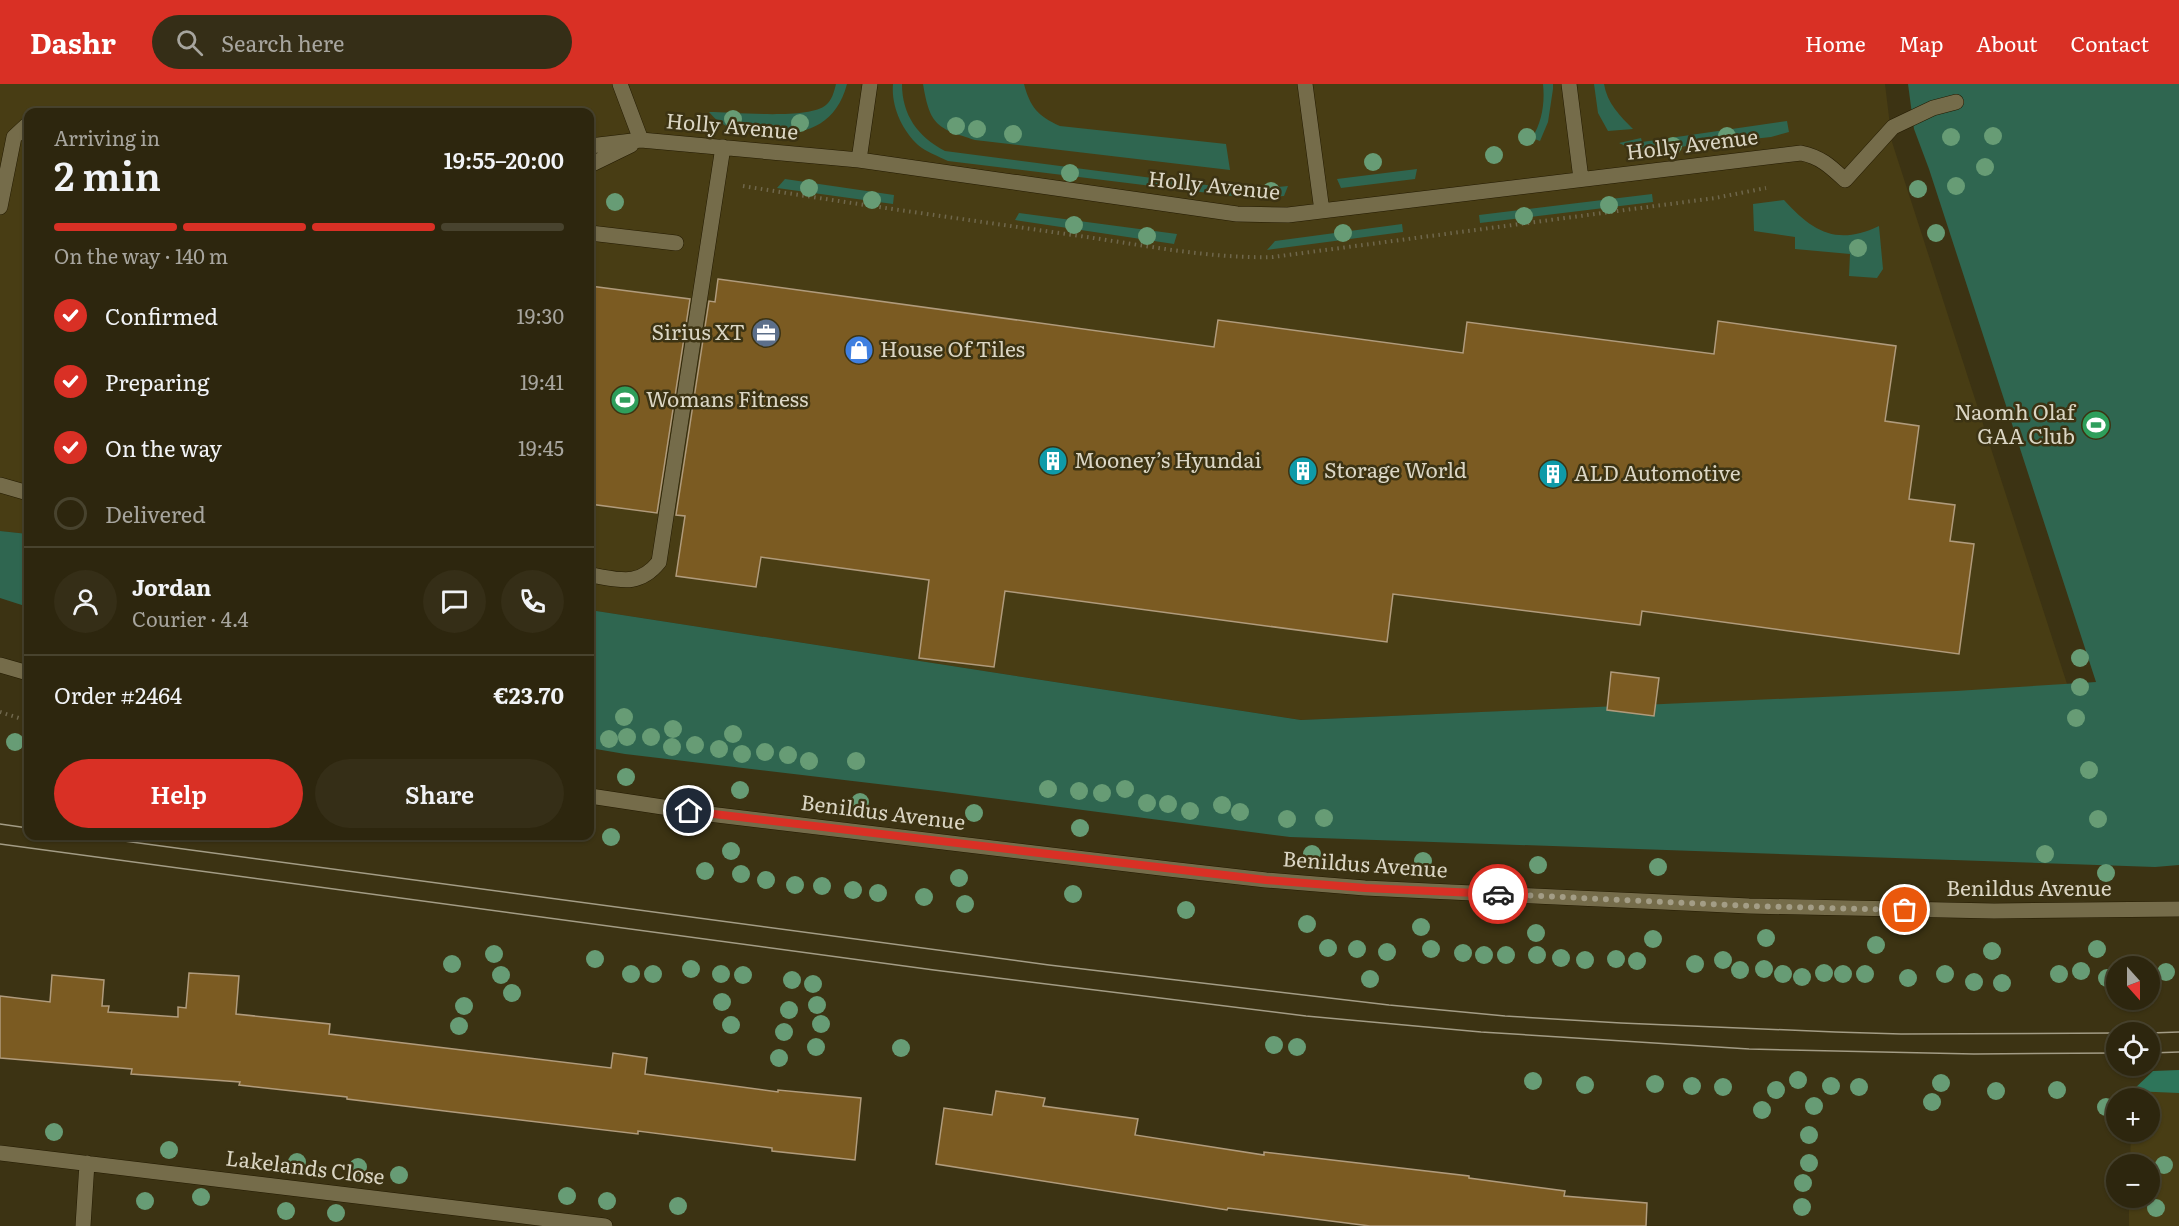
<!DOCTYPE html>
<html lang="en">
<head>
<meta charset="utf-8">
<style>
  :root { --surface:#2d260e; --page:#352e17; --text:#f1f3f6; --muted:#a7a59e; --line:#48432e; --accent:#d93025 }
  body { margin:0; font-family:Literata,serif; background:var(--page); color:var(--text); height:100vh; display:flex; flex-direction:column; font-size:22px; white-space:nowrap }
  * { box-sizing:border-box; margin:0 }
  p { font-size:20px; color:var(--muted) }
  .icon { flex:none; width:33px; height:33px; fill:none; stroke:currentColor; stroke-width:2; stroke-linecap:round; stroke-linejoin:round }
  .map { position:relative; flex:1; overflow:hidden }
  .side { position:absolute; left:24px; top:24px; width:570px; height:732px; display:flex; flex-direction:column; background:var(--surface); border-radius:12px; box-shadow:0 2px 4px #0004,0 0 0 2px var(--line) }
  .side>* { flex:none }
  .needle { width:39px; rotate:159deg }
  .buttons { position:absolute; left:2106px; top:872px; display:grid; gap:12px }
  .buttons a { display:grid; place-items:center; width:54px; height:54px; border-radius:50%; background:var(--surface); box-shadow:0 2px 4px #0004,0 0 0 2px var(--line); font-size:30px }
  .pin { position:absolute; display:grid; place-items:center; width:51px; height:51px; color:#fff; margin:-26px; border:3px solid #fff; border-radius:50%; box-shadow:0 2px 6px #0007 }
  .courier { position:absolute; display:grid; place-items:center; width:60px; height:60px; margin:-30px; border:4px solid #d93025; border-radius:50%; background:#fff; color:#222; box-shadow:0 2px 8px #0007 }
  .overview em { font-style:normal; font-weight:600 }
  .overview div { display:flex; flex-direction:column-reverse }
  .overview { display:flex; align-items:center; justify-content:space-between; height:102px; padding:0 30px }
  h1 { font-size:39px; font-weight:600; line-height:45px }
  .bar { display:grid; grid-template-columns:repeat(4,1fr); gap:9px 6px; align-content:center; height:72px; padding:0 30px }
  .bar i { height:8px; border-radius:4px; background:var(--line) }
  .bar .active { background:var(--accent) }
  .bar p { grid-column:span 4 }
  .line { display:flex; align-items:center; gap:15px; padding:0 30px; border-top:2px solid var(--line) }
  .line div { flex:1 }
  .round { display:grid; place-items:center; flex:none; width:63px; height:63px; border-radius:32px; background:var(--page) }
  ol { padding:0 30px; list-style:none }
  li { display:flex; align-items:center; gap:18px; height:66px }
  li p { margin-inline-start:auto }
  li .icon { padding:6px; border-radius:50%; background:var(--accent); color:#fff; stroke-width:4 }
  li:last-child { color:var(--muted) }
  li i { width:33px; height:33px; border:3px solid var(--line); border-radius:50% }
  .cta { display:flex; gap:12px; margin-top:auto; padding:12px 30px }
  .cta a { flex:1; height:69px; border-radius:36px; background:var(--accent); color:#fff; font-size:24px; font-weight:600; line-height:69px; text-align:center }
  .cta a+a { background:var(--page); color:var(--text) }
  header { display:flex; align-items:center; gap:36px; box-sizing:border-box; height:84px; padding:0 30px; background:var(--accent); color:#fff }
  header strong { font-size:28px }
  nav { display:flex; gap:33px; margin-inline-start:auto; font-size:21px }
  .search { width:420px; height:54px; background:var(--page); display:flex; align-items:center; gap:15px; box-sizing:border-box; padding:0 21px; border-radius:33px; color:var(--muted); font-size:22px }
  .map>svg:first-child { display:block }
</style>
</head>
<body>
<header>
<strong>Dashr</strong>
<div class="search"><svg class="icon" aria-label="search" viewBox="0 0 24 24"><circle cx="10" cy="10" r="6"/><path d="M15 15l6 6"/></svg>Search here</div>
<nav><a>Home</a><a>Map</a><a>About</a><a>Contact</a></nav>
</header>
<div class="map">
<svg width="2179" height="1142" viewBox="0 0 2179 1142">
  <rect width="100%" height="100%" fill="#3c3313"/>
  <path fill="#483d14" d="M0,0H1885L1892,58L2068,603L1301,636L590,526V28H28V450L0,447Z
    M2132,1007H2179V1142H2129V1113H2150V1080H2130L2131,1047H2150V1014H2132Z"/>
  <path fill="#2f6650" d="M836,0H847C835,45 800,53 759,49C738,47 722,44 709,28C733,28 809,36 826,21C832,16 834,8 836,0Z
    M893,0H902C902,31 918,53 945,67L1237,105H1257L1288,102L1284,112L1249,114L948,77C938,72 926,68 918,61C902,46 891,22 893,0Z
    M923,0H1024C1030,23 1038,32 1060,42L1226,60L1230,86L975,56C937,44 930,42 923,0Z
    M1543,0H1553V5L1548,38L1540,57L1532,54C1542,38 1545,19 1543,0Z
    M1594,0H1604C1607,19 1620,32 1633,45L1608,47L1598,29Z
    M1908,0H2179V781L2155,783L1290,753L937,707L625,670L590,664V526L1301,636L1956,607L2096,598L1929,85L1914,45Z
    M1787,37L1789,48L1771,53L1642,67L1634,66L1619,59L1641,54L1642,58Z
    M1417,85L1415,95L1341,104L1337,95Z
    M785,95L894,111L893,120L777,104Z
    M1652,110L1653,118L1480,139L1479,131Z
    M1784,116C1813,148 1837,162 1879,142L1883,185L1877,194L1849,192L1850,170L1795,165V153L1754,147L1753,120Z
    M1019,129L1177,150L1174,160L1015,136Z
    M1402,140L1403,148L1267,166L1275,157Z
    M0,447L28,450V523L0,514Z"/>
  <path fill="#2e755a" d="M2179,986V1009L2132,1007L2153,987Z"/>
  <path fill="#7b5b22" stroke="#b09b7c" stroke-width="1.5" d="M718,195L1214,263L1218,236L1463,269L1467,238L1714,270L1718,237L1896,262L1885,337L1919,342L1909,415L1955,421L1950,457L1974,460L1959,570L1642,527L1640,541L1393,510L1387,558L1005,507L994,583L919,574L929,496L761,473L756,503L676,492L685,432L676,431L709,217L715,218Z
    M590,202L690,215L657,429L590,420Z
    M1611,588L1659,594L1654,632L1607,626Z
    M189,889L239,892L236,930L330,940L329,950L611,984L613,969L647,974L645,990L778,1008V1006L861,1014L855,1076L772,1067V1064L638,1047V1050L453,1028L347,1015V1013L239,1001L240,998L131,990L132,985L0,974V912L50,918L52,891L104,896L102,922H109L108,928L178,933V923L186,924Z
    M996,1007L1045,1014L1043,1022L1138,1035L1135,1051L1264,1071V1068L1469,1092V1094L1565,1107L1564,1112L1647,1119L1646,1142H1370L1228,1124L1227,1126L936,1080L944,1024L992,1031Z"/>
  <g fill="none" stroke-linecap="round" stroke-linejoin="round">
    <g stroke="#231a00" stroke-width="16">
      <path id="minor" d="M620,0L641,56
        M1305,0L1322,127
        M1569,0L1581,95
        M590,62L641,56L859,76L1237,130L1288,131L1801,69C1821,73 1831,83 1845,96L1893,43L1933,24L1956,18
        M859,76L870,0
        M590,81L631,61
        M0,123L14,53L28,40
        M590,149L676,159
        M0,401L28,409
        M590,491C618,495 638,504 659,478L723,63
        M0,581L28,589
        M590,712L709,730L1169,785L1266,796L1365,804L1749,822L1994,827L2179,825
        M0,1069L605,1142
        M83,1142L87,1079"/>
    </g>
    <path stroke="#6f674c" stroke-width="4" stroke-dasharray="1.5 4.5" stroke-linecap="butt" d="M743,102C853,120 963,135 1073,151C1138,160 1209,175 1273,173L1715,114L1766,104
      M0,628L28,637"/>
    <use href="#minor" stroke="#756c4a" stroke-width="15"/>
    <path stroke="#a39c85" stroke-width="1.5" d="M0,740L28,744
      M87,752L1049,881L1389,921L1505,932L1621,939L1835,948L1901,950L2116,949
      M0,760L934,886L1306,932L1481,948L1749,965L1974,970L2116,969
      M2150,949L2179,948
      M2150,969L2179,968"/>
  </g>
  <g fill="#679c75">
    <circle cx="733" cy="35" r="9"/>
    <circle cx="800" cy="39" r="9"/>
    <circle cx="956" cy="42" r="9"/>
    <circle cx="977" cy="45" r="9"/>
    <circle cx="1013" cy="50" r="9"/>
    <circle cx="1727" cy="52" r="9"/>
    <circle cx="1993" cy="52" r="9"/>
    <circle cx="1527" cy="53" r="9"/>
    <circle cx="1951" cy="53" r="9"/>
    <circle cx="1673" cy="62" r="9"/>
    <circle cx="1494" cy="71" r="9"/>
    <circle cx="1373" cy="78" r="9"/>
    <circle cx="1985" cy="83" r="9"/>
    <circle cx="1070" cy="89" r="9"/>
    <circle cx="1956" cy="102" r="9"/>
    <circle cx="809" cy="104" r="9"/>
    <circle cx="1918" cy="105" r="9"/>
    <circle cx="1271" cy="107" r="9"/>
    <circle cx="872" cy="116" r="9"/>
    <circle cx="615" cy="118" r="9"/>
    <circle cx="1609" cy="121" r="9"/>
    <circle cx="1524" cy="132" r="9"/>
    <circle cx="1074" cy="141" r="9"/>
    <circle cx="1343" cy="149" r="9"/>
    <circle cx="1936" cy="149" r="9"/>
    <circle cx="1147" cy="152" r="9"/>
    <circle cx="1858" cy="164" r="9"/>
    <circle cx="2080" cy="574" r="9"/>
    <circle cx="2080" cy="603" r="9"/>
    <circle cx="624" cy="633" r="9"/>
    <circle cx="2076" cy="634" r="9"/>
    <circle cx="673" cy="645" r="9"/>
    <circle cx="733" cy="650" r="9"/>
    <circle cx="627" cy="653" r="9"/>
    <circle cx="651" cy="653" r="9"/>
    <circle cx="609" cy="655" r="9"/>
    <circle cx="15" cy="658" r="9"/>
    <circle cx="695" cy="661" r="9"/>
    <circle cx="672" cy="663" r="9"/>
    <circle cx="719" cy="665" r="9"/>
    <circle cx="765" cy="668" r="9"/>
    <circle cx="742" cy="670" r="9"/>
    <circle cx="788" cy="671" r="9"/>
    <circle cx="809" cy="677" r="9"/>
    <circle cx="856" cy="677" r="9"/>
    <circle cx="2089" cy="686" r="9"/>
    <circle cx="626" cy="693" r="9"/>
    <circle cx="1048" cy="705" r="9"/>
    <circle cx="1125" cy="705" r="9"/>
    <circle cx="740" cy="706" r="9"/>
    <circle cx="1079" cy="707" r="9"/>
    <circle cx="1102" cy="709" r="9"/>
    <circle cx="860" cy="718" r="9"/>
    <circle cx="1147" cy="719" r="9"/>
    <circle cx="1168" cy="720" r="9"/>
    <circle cx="1222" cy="721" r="9"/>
    <circle cx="1190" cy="727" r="9"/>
    <circle cx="1240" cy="728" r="9"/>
    <circle cx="974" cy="729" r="9"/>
    <circle cx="1324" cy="734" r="9"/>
    <circle cx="1287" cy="735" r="9"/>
    <circle cx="2098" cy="735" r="9"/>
    <circle cx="1080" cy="744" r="9"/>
    <circle cx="611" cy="753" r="9"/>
    <circle cx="731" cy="767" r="9"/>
    <circle cx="1312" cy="770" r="9"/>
    <circle cx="2045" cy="770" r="9"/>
    <circle cx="1423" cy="777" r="9"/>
    <circle cx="1538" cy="781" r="9"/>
    <circle cx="1658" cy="783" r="9"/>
    <circle cx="705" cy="787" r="9"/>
    <circle cx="2106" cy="789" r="9"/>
    <circle cx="741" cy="790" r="9"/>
    <circle cx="959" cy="794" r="9"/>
    <circle cx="766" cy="796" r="9"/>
    <circle cx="795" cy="801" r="9"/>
    <circle cx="822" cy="802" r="9"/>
    <circle cx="853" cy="806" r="9"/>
    <circle cx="878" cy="809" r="9"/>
    <circle cx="1073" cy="810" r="9"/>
    <circle cx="924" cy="813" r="9"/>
    <circle cx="965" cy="820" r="9"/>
    <circle cx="1186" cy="826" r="9"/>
    <circle cx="1307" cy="840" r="9"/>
    <circle cx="1421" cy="843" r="9"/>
    <circle cx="1536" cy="849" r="9"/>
    <circle cx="1766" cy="854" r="9"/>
    <circle cx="1653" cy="855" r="9"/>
    <circle cx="1876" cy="861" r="9"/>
    <circle cx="1328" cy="864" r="9"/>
    <circle cx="1357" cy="865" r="9"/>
    <circle cx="1431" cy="865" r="9"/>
    <circle cx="2097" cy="865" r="9"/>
    <circle cx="1992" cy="867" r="9"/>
    <circle cx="1387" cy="868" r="9"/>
    <circle cx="1463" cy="869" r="9"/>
    <circle cx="494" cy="870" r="9"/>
    <circle cx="1484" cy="871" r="9"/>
    <circle cx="1506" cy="871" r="9"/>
    <circle cx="1537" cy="871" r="9"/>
    <circle cx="1561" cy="874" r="9"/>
    <circle cx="595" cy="875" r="9"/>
    <circle cx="1616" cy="875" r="9"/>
    <circle cx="1585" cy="876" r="9"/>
    <circle cx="1723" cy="876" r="9"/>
    <circle cx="1637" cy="877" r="9"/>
    <circle cx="452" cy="880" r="9"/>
    <circle cx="1695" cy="880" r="9"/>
    <circle cx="691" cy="885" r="9"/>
    <circle cx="1764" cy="885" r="9"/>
    <circle cx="1740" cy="886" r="9"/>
    <circle cx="2081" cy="887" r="9"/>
    <circle cx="2166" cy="888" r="9"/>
    <circle cx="1824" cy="889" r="9"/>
    <circle cx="631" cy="890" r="9"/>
    <circle cx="653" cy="890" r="9"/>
    <circle cx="721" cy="890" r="9"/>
    <circle cx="1783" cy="890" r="9"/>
    <circle cx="1843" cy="890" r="9"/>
    <circle cx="1865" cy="890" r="9"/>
    <circle cx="1945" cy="890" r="9"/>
    <circle cx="2059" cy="890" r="9"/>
    <circle cx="501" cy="891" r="9"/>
    <circle cx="743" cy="891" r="9"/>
    <circle cx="1802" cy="893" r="9"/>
    <circle cx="1908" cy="894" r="9"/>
    <circle cx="2107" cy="894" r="9"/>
    <circle cx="1370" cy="895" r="9"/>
    <circle cx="792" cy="896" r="9"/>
    <circle cx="1974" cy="898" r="9"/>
    <circle cx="2002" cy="899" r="9"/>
    <circle cx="813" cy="900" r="9"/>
    <circle cx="512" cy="909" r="9"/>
    <circle cx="722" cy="918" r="9"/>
    <circle cx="817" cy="921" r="9"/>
    <circle cx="464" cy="922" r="9"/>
    <circle cx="789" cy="926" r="9"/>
    <circle cx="821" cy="940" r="9"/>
    <circle cx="731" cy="941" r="9"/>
    <circle cx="459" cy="942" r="9"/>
    <circle cx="784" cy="948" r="9"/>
    <circle cx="1274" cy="961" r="9"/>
    <circle cx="816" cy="963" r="9"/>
    <circle cx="1297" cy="963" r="9"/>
    <circle cx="901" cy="964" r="9"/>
    <circle cx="779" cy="974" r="9"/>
    <circle cx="1798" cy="996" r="9"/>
    <circle cx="1533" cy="997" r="9"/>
    <circle cx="1941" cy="999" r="9"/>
    <circle cx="1655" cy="1000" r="9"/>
    <circle cx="1585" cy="1001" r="9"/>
    <circle cx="1692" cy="1002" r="9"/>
    <circle cx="1831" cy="1002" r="9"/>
    <circle cx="1723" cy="1003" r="9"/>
    <circle cx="1859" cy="1003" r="9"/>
    <circle cx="1776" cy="1006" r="9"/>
    <circle cx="2057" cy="1006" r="9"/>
    <circle cx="1996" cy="1007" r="9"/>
    <circle cx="1932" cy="1018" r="9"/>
    <circle cx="1814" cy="1022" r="9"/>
    <circle cx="2106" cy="1023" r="9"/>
    <circle cx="1762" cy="1026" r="9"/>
    <circle cx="54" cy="1048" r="9"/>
    <circle cx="1809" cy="1051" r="9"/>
    <circle cx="169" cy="1066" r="9"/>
    <circle cx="297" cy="1078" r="9"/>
    <circle cx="1809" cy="1079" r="9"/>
    <circle cx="2164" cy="1081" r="9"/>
    <circle cx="358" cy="1083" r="9"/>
    <circle cx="399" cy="1091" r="9"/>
    <circle cx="1803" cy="1099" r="9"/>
    <circle cx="567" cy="1112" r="9"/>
    <circle cx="201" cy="1113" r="9"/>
    <circle cx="145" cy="1117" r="9"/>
    <circle cx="607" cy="1117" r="9"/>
    <circle cx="678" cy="1122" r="9"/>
    <circle cx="1802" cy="1123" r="9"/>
    <circle cx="2156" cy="1124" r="9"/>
    <circle cx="286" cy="1127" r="9"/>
    <circle cx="336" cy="1129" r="9"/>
  </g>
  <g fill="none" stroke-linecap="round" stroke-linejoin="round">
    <path stroke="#a39d86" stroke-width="6" stroke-dasharray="0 10.8" d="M1498,810L1749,822L1905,826"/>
    <path stroke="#d93025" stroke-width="8" d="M689,727L1266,796L1365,804L1498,810"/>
  </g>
  <defs>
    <g id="office-disc" transform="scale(1.5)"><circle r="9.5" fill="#5c6f8a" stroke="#3c3313"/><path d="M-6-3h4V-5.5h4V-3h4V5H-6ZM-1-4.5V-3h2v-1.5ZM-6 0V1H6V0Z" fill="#fff"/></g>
    <g id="shop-disc" transform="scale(1.5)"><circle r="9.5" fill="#3f7fe0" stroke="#3c3313"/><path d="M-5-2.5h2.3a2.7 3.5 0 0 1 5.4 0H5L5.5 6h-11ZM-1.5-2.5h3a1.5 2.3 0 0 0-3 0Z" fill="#fff"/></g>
    <g id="stadium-disc" transform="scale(1.5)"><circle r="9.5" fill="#2e9e5b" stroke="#3c3313"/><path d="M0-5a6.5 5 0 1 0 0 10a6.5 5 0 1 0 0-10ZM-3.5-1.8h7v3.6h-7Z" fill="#fff"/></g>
    <g id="building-disc" transform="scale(1.5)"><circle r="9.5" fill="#0f9aa8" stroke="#3c3313"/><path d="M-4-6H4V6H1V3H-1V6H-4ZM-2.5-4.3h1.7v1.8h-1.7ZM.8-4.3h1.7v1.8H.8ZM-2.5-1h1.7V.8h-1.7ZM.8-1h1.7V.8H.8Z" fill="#fff"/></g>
  </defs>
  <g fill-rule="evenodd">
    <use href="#office-disc" x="766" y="249"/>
    <use href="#shop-disc" x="859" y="266"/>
    <use href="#stadium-disc" x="625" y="316"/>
    <use href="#stadium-disc" x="2096" y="341"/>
    <use href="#building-disc" x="1053" y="377"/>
    <use href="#building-disc" x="1303" y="387"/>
    <use href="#building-disc" x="1553" y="390"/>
  </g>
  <g text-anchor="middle" stroke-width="5" stroke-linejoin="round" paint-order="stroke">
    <g font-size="21" fill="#dbd6c4" stroke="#3c3313">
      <text transform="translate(732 43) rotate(5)" y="7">Holly Avenue</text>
      <text transform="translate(1692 61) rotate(-7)" y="7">Holly Avenue</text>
      <text transform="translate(1214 102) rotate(6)" y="7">Holly Avenue</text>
      <text transform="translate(883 729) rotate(7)" y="7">Benildus Avenue</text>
      <text transform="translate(1365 781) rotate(4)" y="7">Benildus Avenue</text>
      <text x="2029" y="812">Benildus Avenue</text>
      <text transform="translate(305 1084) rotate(7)" y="7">Lakelands Close</text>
    </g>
    <g font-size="21" fill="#dbd6c4" stroke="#3c3313" text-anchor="start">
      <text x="745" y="256" text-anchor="end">Sirius XT</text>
      <text x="880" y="273">House Of Tiles</text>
      <text x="646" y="323">Womans Fitness</text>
      <text x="2075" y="336" text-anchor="end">Naomh Olaf<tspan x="2075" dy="24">GAA Club</tspan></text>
      <text x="1074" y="384">Mooney’s Hyundai</text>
      <text x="1324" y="394">Storage World</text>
      <text x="1574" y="397">ALD Automotive</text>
    </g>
  </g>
</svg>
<div class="buttons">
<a><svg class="needle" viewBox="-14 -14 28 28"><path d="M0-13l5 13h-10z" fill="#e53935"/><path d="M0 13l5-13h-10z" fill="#a7a59e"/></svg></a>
<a><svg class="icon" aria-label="locate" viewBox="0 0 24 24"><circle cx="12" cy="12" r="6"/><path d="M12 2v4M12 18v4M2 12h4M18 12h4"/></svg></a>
<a>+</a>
<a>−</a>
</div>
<div class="pin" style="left:1905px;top:826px;background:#ea580c"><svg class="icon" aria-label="bag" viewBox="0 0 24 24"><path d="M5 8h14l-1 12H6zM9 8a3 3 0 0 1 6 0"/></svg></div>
<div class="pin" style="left:689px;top:727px;background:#1f2937"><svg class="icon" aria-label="home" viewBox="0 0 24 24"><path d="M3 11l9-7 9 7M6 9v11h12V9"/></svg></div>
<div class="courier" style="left:1498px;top:810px"><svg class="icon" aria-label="car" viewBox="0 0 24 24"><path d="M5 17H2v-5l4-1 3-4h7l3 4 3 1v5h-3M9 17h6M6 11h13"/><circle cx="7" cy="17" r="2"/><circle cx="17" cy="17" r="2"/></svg></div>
<section class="side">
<div class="overview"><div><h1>2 min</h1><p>Arriving in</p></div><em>19:55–20:00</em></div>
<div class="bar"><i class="active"></i><i class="active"></i><i class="active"></i><i></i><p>On the way · 140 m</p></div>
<ol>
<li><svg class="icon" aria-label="check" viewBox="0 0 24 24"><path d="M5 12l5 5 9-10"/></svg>Confirmed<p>19:30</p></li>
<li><svg class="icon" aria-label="check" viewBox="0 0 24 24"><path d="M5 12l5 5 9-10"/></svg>Preparing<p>19:41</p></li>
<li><svg class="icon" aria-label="check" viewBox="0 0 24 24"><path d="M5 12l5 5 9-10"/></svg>On the way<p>19:45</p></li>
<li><i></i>Delivered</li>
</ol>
<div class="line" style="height:108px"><a class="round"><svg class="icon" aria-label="person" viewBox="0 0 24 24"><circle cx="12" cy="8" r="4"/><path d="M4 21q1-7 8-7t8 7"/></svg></a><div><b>Jordan</b><p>Courier · 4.4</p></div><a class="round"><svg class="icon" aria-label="chat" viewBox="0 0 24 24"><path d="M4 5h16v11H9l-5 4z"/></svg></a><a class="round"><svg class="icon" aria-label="phone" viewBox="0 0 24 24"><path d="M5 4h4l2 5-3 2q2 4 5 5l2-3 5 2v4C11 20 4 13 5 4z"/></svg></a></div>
<div class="line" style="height:78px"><div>Order #2464</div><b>€23.70</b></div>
<div class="cta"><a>Help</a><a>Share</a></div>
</section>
</div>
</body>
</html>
